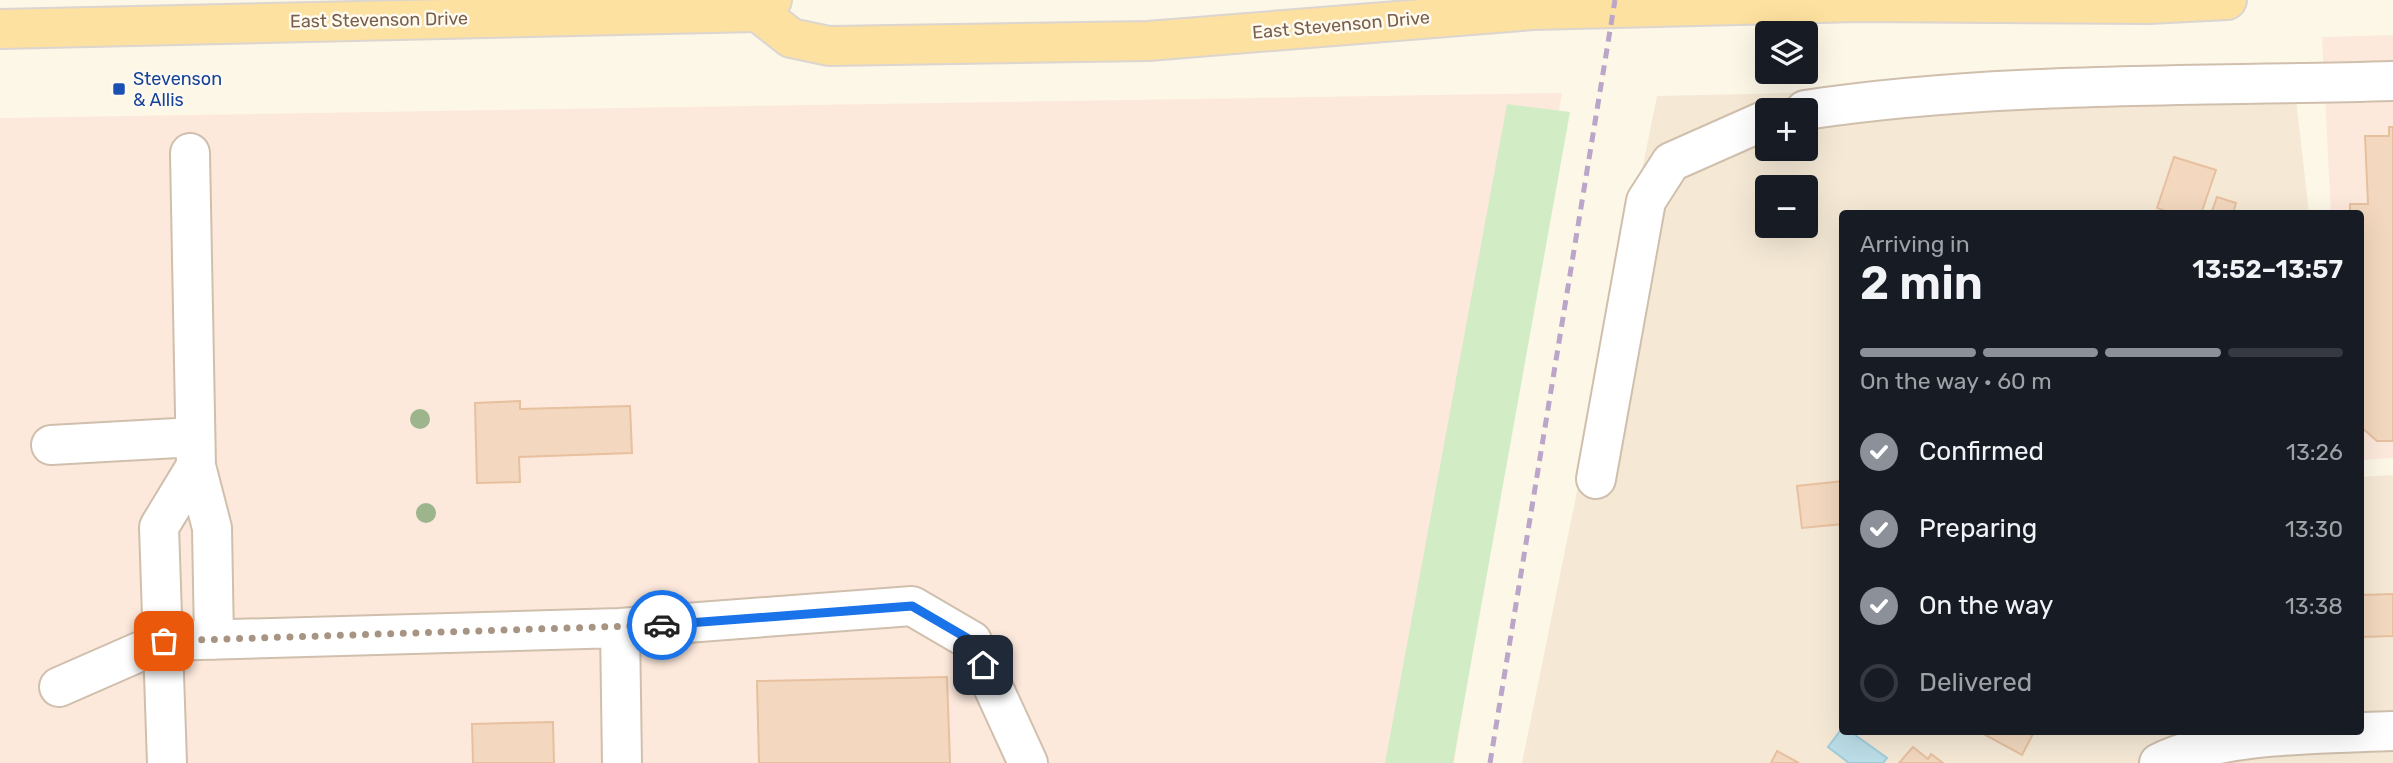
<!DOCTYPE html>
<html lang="en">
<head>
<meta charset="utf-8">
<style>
  :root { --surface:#171b24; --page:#20242c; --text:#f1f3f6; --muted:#9ea1a6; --line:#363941; --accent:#8c9099 }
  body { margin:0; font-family:Rubik,sans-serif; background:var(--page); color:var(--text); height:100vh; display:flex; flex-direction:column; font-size:26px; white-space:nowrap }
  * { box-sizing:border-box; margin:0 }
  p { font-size:23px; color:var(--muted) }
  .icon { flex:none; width:38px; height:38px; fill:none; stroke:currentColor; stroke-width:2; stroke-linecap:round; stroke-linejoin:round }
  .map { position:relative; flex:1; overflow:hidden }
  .drawer { position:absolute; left:1839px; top:210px; width:525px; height:525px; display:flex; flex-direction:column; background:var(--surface); border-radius:7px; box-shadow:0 7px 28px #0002 }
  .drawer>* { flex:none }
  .controls { position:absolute; left:1755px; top:21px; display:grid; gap:14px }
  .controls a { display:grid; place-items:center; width:63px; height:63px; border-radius:7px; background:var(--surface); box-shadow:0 7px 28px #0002; font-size:35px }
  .pin { position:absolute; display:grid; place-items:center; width:60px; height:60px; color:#fff; margin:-30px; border-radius:14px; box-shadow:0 4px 10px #0006 }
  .courier { position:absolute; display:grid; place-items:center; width:70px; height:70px; margin:-35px; border:5px solid #1a73e8; border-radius:50%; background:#fff; color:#222; box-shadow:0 2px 9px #0007 }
  .summary em { font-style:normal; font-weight:600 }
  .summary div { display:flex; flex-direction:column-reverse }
  .summary { display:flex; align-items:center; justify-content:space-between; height:119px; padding:0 21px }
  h1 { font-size:46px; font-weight:600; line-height:52px }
  .bar { display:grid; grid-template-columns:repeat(4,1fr); gap:10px 7px; align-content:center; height:84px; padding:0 21px }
  .bar i { height:9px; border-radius:5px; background:var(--line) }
  .bar .on { background:var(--accent) }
  .bar p { grid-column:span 4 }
  ol { padding:0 21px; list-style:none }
  li { display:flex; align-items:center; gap:21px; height:77px }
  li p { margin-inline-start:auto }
  li .icon { padding:7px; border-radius:50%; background:var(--accent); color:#fff; stroke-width:4 }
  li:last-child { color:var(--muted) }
  li i { width:38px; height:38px; border:4px solid var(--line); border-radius:50% }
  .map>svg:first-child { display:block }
</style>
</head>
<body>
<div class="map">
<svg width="2393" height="763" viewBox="0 0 2393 763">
  <rect width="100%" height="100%" fill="#fdf7e8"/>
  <path fill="#f5e9d6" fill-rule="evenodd" d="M2294,82L2309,213L1843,214V732H2361V477L2393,475V763H1522L1657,96ZM1768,110H1806V149H1768ZM1768,187H1806V226H1768Z"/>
  <path fill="#fde9dc" d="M2393,35V458L2361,460V214L2331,213L2322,37Z
    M1562,93L1454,763H0V118Z"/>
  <path fill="#d2ecc6" d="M1507,104L1570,112L1453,763H1385Z"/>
  <path fill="#bcdee8" stroke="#a1cdda" stroke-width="2" d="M1843,727V732H1851L1887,758L1883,763H1849L1828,747Z"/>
  <path fill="#f3d8bf" stroke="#e6c09f" stroke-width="2" d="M2389,127H2393V441H2377L2361,427V214H2350V204H2368L2365,136H2389Z
    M2174,157L2216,170L2201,214H2174L2157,208Z
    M2217,197L2236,203L2233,214H2211Z
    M520,401V409L630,406L632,453L519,457L520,482L477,483L475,403Z
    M1843,481V524L1802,528L1797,486Z
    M2393,594V636L2361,637V595Z
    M947,677L950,763H759L757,681Z
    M553,722L554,763H473L472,724Z
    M1980,732H2034L2022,755Z
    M1913,747L1928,759L1931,754L1943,763H1899Z
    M1777,751L1799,763H1771Z"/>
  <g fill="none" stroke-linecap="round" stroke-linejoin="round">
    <g stroke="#d0bfad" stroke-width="42">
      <path id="minor" d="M1805,110C1999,81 2198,87 2393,81
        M51,445L195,437
        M196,466L212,528L214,640
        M1596,479L1646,201L1671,162L1768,119
        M620,628L912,606L972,641L1028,763
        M59,687L164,641L620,628L622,763
        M167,763L159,527L196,466L190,153
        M2159,763C2221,732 2324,734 2393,731"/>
    </g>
    <g stroke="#dcd5d0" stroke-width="42">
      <path id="major" d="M758,12L791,38L829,46L1148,41L1533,10L1858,2L2149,4L2227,0
        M0,29L758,12L772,0"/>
    </g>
    <use href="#minor" stroke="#fff" stroke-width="38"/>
    <use href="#major" stroke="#fce1a0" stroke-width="38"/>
    <path stroke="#bba5c8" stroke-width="5" stroke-dasharray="10 7" stroke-linecap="butt" d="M1490,763L1615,0"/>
  </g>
  <g fill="#9db58d">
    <circle cx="420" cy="419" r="10"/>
    <circle cx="426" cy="513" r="10"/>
  </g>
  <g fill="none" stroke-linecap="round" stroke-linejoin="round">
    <path stroke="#a79482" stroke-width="7" stroke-dasharray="0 12.6" d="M164,641L662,625"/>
    <path stroke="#1a73e8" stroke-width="9" d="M662,625L912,606L972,641L983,665"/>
  </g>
  <rect fill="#1a4fb4" stroke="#fffaef" stroke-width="2.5" x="112" y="82" width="14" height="14" rx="3.5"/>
  <g text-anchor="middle" stroke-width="5" stroke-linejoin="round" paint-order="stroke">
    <g font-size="18" fill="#795f4b" stroke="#fffaef">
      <text transform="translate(379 20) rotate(-1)" y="6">East Stevenson Drive</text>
      <text transform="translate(1341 25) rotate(-5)" y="6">East Stevenson Drive</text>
    </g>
    <g font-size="18" fill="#164399" stroke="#fffaef" text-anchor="start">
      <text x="133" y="85">Stevenson<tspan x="133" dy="21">&amp; Allis</tspan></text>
    </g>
  </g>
</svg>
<div class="controls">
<a><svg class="icon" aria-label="layers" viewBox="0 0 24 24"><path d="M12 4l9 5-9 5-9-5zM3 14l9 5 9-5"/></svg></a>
<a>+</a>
<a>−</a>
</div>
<div class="pin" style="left:164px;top:641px;background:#ea580c"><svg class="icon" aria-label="bag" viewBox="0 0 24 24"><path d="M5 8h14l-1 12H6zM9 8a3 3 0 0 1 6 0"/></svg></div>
<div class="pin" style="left:983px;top:665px;background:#1f2937"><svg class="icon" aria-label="home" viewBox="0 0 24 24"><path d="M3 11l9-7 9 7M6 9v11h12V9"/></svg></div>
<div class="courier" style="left:662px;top:625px"><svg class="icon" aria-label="car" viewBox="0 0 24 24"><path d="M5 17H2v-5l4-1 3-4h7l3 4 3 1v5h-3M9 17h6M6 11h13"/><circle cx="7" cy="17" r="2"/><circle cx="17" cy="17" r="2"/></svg></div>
<section class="drawer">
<div class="summary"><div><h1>2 min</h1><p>Arriving in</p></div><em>13:52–13:57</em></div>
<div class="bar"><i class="on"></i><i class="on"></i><i class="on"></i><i></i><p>On the way · 60 m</p></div>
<ol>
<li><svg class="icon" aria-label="check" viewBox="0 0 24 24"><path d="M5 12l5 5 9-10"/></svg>Confirmed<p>13:26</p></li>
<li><svg class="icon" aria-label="check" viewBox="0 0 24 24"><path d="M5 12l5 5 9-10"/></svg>Preparing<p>13:30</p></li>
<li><svg class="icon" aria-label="check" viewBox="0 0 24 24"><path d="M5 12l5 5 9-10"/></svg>On the way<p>13:38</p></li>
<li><i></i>Delivered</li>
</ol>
</section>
</div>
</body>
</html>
